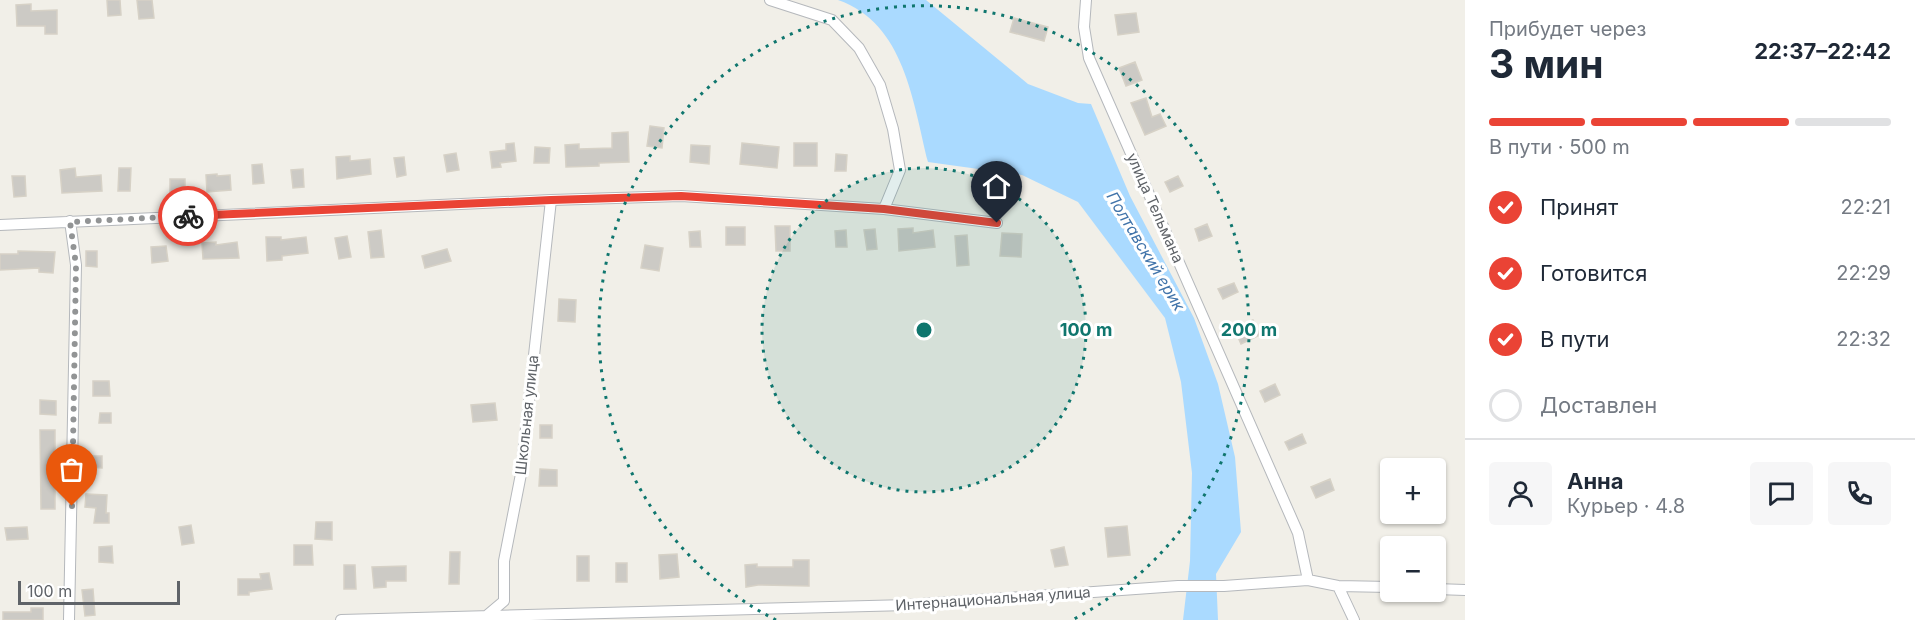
<!DOCTYPE html>
<html lang="ru">
<head>
<meta charset="utf-8">
<style>
  :root { --surface:#fff; --page:#f6f6f7; --text:#1f2937; --muted:#747a83; --line:#e0e1e3; --accent:#ea4335 }
  body { margin:0; font-family:Inter,sans-serif; background:var(--page); color:var(--text); height:100vh; display:flex; flex-direction:column; font-size:22px; white-space:nowrap }
  * { box-sizing:border-box; margin:0 }
  p { font-size:20px; color:var(--muted) }
  .icon { flex:none; width:33px; height:33px; fill:none; stroke:currentColor; stroke-width:2; stroke-linecap:round; stroke-linejoin:round }
  .map { position:relative; flex:1; overflow:hidden }
  .side { display:flex; flex-direction:column; background:var(--surface); width:450px }
  .side>* { flex:none }
  .fabs { position:absolute; left:1380px; top:458px; display:grid; gap:12px }
  .fabs a { display:grid; place-items:center; width:66px; height:66px; border-radius:6px; background:var(--surface); box-shadow:0 2px 4px #0004; font-size:30px }
  .scale { position:absolute; left:18px; bottom:15px; width:162px; box-sizing:border-box; padding-left:6px; border:3px solid #5f6368; border-top:0; font-size:16px; line-height:21px; white-space:nowrap; color:#5f6368; -webkit-text-stroke:4px #fff; paint-order:stroke }
  .pin { position:absolute; display:grid; place-items:center; width:51px; height:51px; color:#fff; margin:-62px -26px; border-radius:50% 50% 50% 0; rotate:-45deg; box-shadow:0 0 6px #0007 }
  .pin .icon { rotate:45deg }
  .courier { position:absolute; display:grid; place-items:center; width:60px; height:60px; margin:-30px; border:4px solid #ea4335; border-radius:50%; background:#fff; color:#222; box-shadow:0 2px 8px #0007 }
  .headline em { font-style:normal; font-weight:700 }
  .headline div { display:flex; flex-direction:column-reverse }
  .headline { display:flex; align-items:center; justify-content:space-between; height:102px; padding:0 24px }
  h1 { font-size:39px; font-weight:700; line-height:45px }
  .bar { display:grid; grid-template-columns:repeat(4,1fr); gap:9px 6px; align-content:center; height:72px; padding:0 24px }
  .bar i { height:8px; border-radius:4px; background:var(--line) }
  .bar .selected { background:var(--accent) }
  .bar p { grid-column:span 4 }
  .line { display:flex; align-items:center; gap:15px; padding:0 24px; border-top:2px solid var(--line) }
  .line div { flex:1 }
  .round { display:grid; place-items:center; flex:none; width:63px; height:63px; border-radius:6px; background:var(--page) }
  ol { padding:0 24px; list-style:none }
  li { display:flex; align-items:center; gap:18px; height:66px }
  li p { margin-inline-start:auto }
  li .icon { padding:6px; border-radius:50%; background:var(--accent); color:#fff; stroke-width:4 }
  li:last-child { color:var(--muted) }
  li i { width:33px; height:33px; border:3px solid var(--line); border-radius:50% }
  main { display:flex; flex:1; min-height:0 }
  .map>svg:first-child { display:block }
</style>
</head>
<body>
<main>
<div class="map">
<svg width="1465" height="620" viewBox="0 0 1465 620">
  <rect width="100%" height="100%" fill="#f1efe8"/>
  <path fill="#aadaff" d="M838,0H926L1028,84L1078,103L1091,104L1130,196L1194,318L1218,384L1235,457L1241,532L1216,574L1218,620H1183L1190,561L1192,473L1181,382L1165,318L1078,202L1022,175L928,162C913,103 905,23 838,0Z"/>
  <path fill="#cccac5" stroke="#d6d1c6" stroke-width="1.5" d="M107,0H120L121,15L108,16Z
    M137,0H152L154,18L139,19Z
    M31,4V11L57,10V34H45V26H17L16,5Z
    M1136,13L1139,32L1118,35L1115,15Z
    M1014,18L1048,27L1044,41L1010,32Z
    M1135,62L1142,80L1126,86L1119,68Z
    M1146,98L1152,117L1160,114L1166,126L1145,135L1131,103Z
    M650,126L664,128L662,148L647,146Z
    M628,132L629,162L599,163V166L566,167L565,145L579,144V149L612,148V133Z
    M514,143L516,161L500,163L501,167L492,168L490,152L506,150V144Z
    M742,143L779,147L777,168L740,164Z
    M794,143H817V166H794Z
    M691,145L710,146L709,164L690,162Z
    M535,147L550,148L549,163H534Z
    M456,153L459,170L447,172L444,155Z
    M836,154L847,155L846,171H835Z
    M350,156V161L370,159L371,174L337,179L336,157Z
    M404,157L406,175L397,177L394,158Z
    M262,164L264,183L253,184L252,165Z
    M75,168L76,177L101,175L102,191L62,193L60,170Z
    M119,168H131L130,191H118Z
    M303,169L304,187L293,188L291,170Z
    M217,174V176L230,175L231,190L207,192L206,175Z
    M12,176H25L26,196L14,197Z
    M1178,176L1183,186L1170,192L1165,182Z
    M170,179H185V197H170Z
    M1207,224L1212,236L1199,241L1195,229Z
    M775,226H790V251H776Z
    M726,227H745V245H726Z
    M913,228V233L933,230L935,247L899,251L898,229Z
    M875,229L877,249L867,250L864,230Z
    M381,230L384,257L371,258L368,232Z
    M846,230L847,247H836L835,231Z
    M700,231L701,247H690L689,232Z
    M1002,233L1022,234L1021,257L1000,256Z
    M967,235L969,265L957,266L955,236Z
    M347,236L351,257L339,259L335,238Z
    M266,237H281V240L306,237L308,253L282,256V260L267,261Z
    M216,242V245L237,242L239,258L203,259L202,243Z
    M645,245L663,248L659,271L641,268Z
    M166,246L168,261L152,263L151,247Z
    M447,249L451,261L425,268L422,256Z
    M18,251L55,252L53,273L39,272V268L0,270V254H18Z
    M86,251H97V267L86,266Z
    M1234,283L1238,292L1223,299L1218,289Z
    M559,299L576,300L575,322L558,321Z
    M1253,320L1260,335L1241,344L1234,328Z
    M93,381H109L110,396H93Z
    M1275,384L1280,395L1265,402L1260,391Z
    M40,400L56,401V415L40,414Z
    M495,403L497,420L473,422L471,405Z
    M100,413H111V423H99Z
    M540,425H552V438H540Z
    M40,430H55V509H41Z
    M1302,434L1306,443L1289,450L1285,442Z
    M88,456H102V468L88,467Z
    M540,469L557,470V486H539Z
    M1330,479L1334,490L1316,498L1311,487Z
    M86,494L107,495L106,513H109V523H94L96,508L85,507Z
    M316,522H332V540L315,539Z
    M191,525L194,543L182,545L179,527Z
    M1127,526L1130,555L1108,557L1105,528Z
    M27,527L28,539L7,540L5,528Z
    M294,545H312L313,565H294Z
    M112,546L113,563L99,562V547Z
    M1064,547L1068,565L1055,567L1051,550Z
    M450,552H460L459,584H449Z
    M677,554L679,577L660,579L659,555Z
    M577,556H589V581H577Z
    M793,560H809V586L758,585L746,587L745,565L757,564V567H793Z
    M616,563H627V582H616Z
    M344,565H355L356,589H344Z
    M406,566V581H386V587L374,588L372,567Z
    M269,573L272,589L249,592V595H238V579H261L260,574Z
    M93,589L95,615L85,616L82,590Z
    M31,608H43V620H3V612H31Z"/>
  <g fill="none" stroke-linecap="round" stroke-linejoin="round">
    <g stroke="#b5b8bc" stroke-width="12">
      <path id="street" d="M770,0L832,20L859,48L880,85L893,129L900,170L884,209
        M1086,0L1084,27L1089,58L1298,533L1308,580
        M0,225L551,200L681,196L884,209L997,223
        M1338,586L1354,620
        M1436,589L1465,590
        M485,619V617L504,601V561L521,474L551,200
        M69,620L76,265L70,221
        M341,620L908,605L1178,586H1224L1308,580L1338,586L1390,587"/>
    </g>
    <use href="#street" stroke="#fff" stroke-width="10"/>
  </g>
  <g fill="none" stroke-linecap="round" stroke-linejoin="round">
    <path stroke="#929495" stroke-width="6" stroke-dasharray="0 10.8" d="M72,506L76,265L70,222L188,216"/>
    <path stroke="#ea4335" stroke-width="8" d="M188,216L551,200L681,196L884,209L997,223"/>
  </g>
  <circle cx="924" cy="330" r="162" fill="#0f766e" fill-opacity=".12"/>
  <g fill="none" stroke="#0f766e" stroke-width="3" stroke-dasharray="3 6">
    <circle cx="924" cy="330" r="162"/>
    <path d="M776 620A325 325 0 1 1 1072 620"/>
  </g>
  <g text-anchor="middle" stroke-width="6" stroke-linejoin="round" paint-order="stroke">
    <g font-size="15" fill="#5f6368" stroke="#fff">
      <text transform="translate(1155 208) rotate(66)" y="5">улица Тельмана</text>
      <text transform="translate(527 415) rotate(-84)" y="5">Школьная улица</text>
      <text transform="translate(993 599) rotate(-4)" y="5">Интернациональная улица</text>
    </g>
    <g font-size="16" font-style="italic" fill="#4174aa" stroke="#fff">
      <text transform="translate(1146 251) rotate(59)" y="6">Полтавский ерик</text>
    </g>
  </g>
  <circle cx="924" cy="330" r="9" fill="#0f766e" stroke="#fff" stroke-width="3"/>
  <g font-size="18" text-anchor="middle" font-weight="bold" fill="#0f766e" stroke="#fff" stroke-width="6" stroke-linejoin="round" paint-order="stroke">
    <text x="1086" y="336">100 m</text>
    <text x="1249" y="336">200 m</text>
  </g>
</svg>
<div class="fabs">
<a>+</a>
<a>−</a>
</div>
<div class="scale">100 m</div>
<div class="pin" style="left:72px;top:506px;background:#ea580c"><svg class="icon" aria-label="bag" viewBox="0 0 24 24"><path d="M5 8h14l-1 12H6zM9 8a3 3 0 0 1 6 0"/></svg></div>
<div class="pin" style="left:997px;top:223px;background:#1f2937"><svg class="icon" aria-label="home" viewBox="0 0 24 24"><path d="M3 11l9-7 9 7M6 9v11h12V9"/></svg></div>
<div class="courier" style="left:188px;top:216px"><svg class="icon" aria-label="bike" viewBox="0 0 24 24"><circle cx="6" cy="16" r="4"/><circle cx="18" cy="16" r="4"/><path d="M6 16l4-8h5l3 8M10 8l3 8H6M13 5h3"/></svg></div>
</div>
<section class="side">
<div class="headline"><div><h1>3 мин</h1><p>Прибудет через</p></div><em>22:37–22:42</em></div>
<div class="bar"><i class="selected"></i><i class="selected"></i><i class="selected"></i><i></i><p>В пути · 500 m</p></div>
<ol>
<li><svg class="icon" aria-label="check" viewBox="0 0 24 24"><path d="M5 12l5 5 9-10"/></svg>Принят<p>22:21</p></li>
<li><svg class="icon" aria-label="check" viewBox="0 0 24 24"><path d="M5 12l5 5 9-10"/></svg>Готовится<p>22:29</p></li>
<li><svg class="icon" aria-label="check" viewBox="0 0 24 24"><path d="M5 12l5 5 9-10"/></svg>В пути<p>22:32</p></li>
<li><i></i>Доставлен</li>
</ol>
<div class="line" style="height:108px"><a class="round"><svg class="icon" aria-label="person" viewBox="0 0 24 24"><circle cx="12" cy="8" r="4"/><path d="M4 21q1-7 8-7t8 7"/></svg></a><div><b>Анна</b><p>Курьер · 4.8</p></div><a class="round"><svg class="icon" aria-label="chat" viewBox="0 0 24 24"><path d="M4 5h16v11H9l-5 4z"/></svg></a><a class="round"><svg class="icon" aria-label="phone" viewBox="0 0 24 24"><path d="M5 4h4l2 5-3 2q2 4 5 5l2-3 5 2v4C11 20 4 13 5 4z"/></svg></a></div>
</section>
</main>
</body>
</html>
